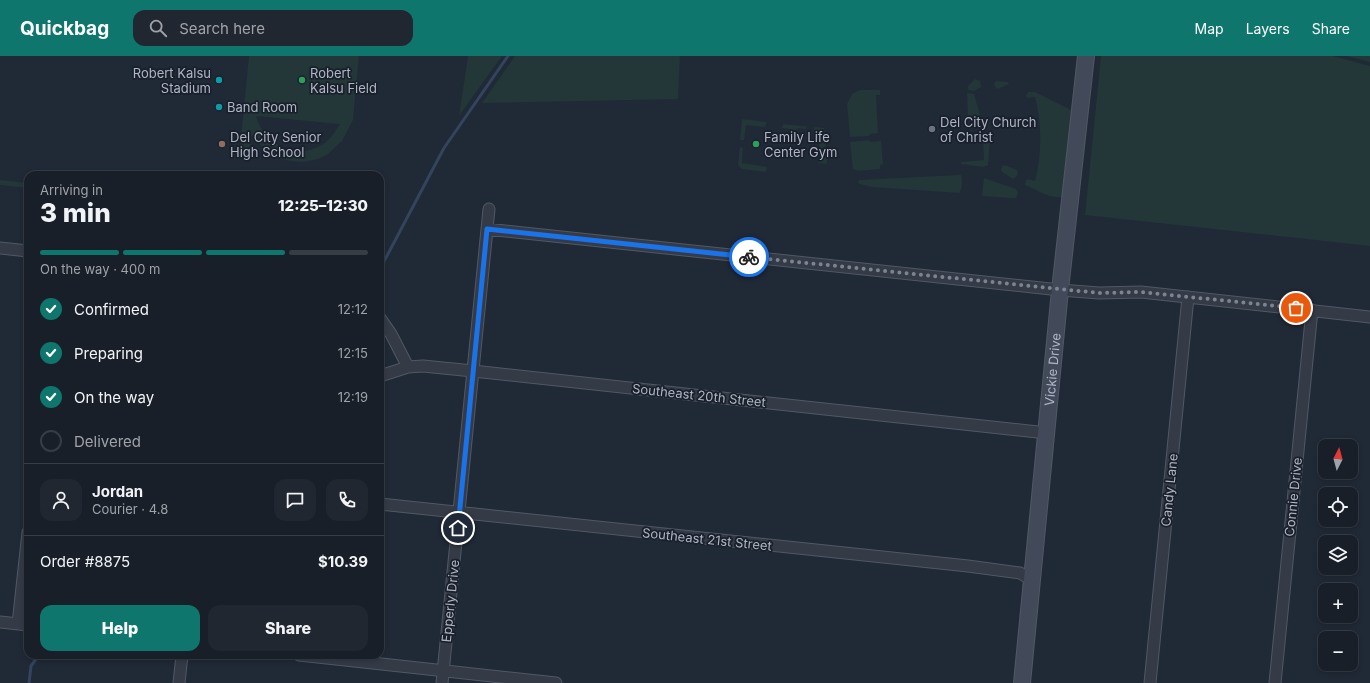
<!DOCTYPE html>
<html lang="en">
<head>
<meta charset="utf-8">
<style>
  :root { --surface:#181f28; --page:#212730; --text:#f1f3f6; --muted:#9fa2a8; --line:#363d45; --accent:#0f766e }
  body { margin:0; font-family:Inter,sans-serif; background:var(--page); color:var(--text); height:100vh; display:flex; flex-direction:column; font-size:15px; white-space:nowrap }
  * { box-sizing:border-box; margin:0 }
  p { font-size:13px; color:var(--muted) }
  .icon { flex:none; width:22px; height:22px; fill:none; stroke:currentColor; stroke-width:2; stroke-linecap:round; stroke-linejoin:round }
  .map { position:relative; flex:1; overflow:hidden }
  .details { position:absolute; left:24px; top:115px; width:360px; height:488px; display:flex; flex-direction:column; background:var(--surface); border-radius:12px; box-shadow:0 2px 6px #0003,0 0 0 1px var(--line) }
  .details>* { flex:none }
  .needle { width:26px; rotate:6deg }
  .tools { position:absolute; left:1318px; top:383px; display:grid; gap:8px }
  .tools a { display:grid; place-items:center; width:40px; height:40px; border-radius:8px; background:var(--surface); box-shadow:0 2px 6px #0003,0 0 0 1px var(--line); font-size:20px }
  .pin { position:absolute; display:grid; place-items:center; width:34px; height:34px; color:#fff; margin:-17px; border:2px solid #fff; border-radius:50%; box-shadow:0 1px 4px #0007 }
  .courier { position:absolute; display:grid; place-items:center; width:40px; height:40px; margin:-20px; border:3px solid #1a73e8; border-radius:50%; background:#fff; color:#222; box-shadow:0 1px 5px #0007 }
  .head em { font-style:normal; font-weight:800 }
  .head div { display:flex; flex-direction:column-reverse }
  .head { display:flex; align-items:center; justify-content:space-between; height:68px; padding:0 16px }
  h1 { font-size:26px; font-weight:800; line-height:30px }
  .bar { display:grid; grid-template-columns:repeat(4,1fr); gap:6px 4px; align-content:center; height:48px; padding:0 16px }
  .bar i { height:5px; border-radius:3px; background:var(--line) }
  .bar .current { background:var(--accent) }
  .bar p { grid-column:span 4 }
  .line { display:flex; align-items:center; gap:10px; padding:0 16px; border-top:1px solid var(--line) }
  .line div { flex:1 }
  .round { display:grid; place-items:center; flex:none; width:42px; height:42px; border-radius:12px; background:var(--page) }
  ol { padding:0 16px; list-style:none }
  li { display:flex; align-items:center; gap:12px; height:44px }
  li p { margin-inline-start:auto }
  li .icon { padding:4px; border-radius:50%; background:var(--accent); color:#fff; stroke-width:4 }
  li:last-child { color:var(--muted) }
  li i { width:22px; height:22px; border:2px solid var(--line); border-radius:50% }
  .button { display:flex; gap:8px; margin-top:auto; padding:8px 16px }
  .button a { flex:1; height:46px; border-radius:12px; background:var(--accent); color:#fff; font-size:16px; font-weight:800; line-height:46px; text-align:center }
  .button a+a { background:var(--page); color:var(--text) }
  header { display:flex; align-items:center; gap:24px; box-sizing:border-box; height:56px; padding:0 20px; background:var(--accent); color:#fff }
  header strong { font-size:19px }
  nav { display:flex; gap:22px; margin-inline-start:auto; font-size:14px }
  .search { width:280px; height:36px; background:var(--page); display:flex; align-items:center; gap:10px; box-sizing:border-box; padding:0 14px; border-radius:12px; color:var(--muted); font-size:15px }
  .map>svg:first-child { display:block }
</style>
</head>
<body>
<header>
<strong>Quickbag</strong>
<div class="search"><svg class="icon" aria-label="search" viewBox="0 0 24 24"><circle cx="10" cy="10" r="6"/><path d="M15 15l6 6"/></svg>Search here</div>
<nav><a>Map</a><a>Layers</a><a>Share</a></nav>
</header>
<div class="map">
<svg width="1370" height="627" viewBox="0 0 1370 627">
  <rect width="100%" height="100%" fill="#202936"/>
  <path fill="#233638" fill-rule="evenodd" d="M249,0H359L353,64L342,85L328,98L318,103L304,106L292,105L281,103L267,96L252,79L250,93L240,91ZM256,60L339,68H340C336,74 332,81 327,85C301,107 264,90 256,60Z
    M468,0H502L459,60Z
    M515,0H680L678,43L482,47Z
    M1101,0H1333L1370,10V190L1085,159Z
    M1347,0H1370V6Z
    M975,23L980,25L981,31L974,35L968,34V30Z
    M997,25L1008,26L1009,28L998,33L994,29L995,26Z
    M860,34H880V39H876L878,77L870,78L869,80L850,81L847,48L852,38Z
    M1029,36H1035L1071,54L1062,141C1050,143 1037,134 1025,129V128L1026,124L1028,123L1035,125C1042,97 1042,68 1035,41L1027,42L1026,39Z
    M967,37L974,38L981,63L968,64Z
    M742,63L767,66L765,71L746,69L744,84H740Z
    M783,68L810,71L806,70V73L798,72L797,74L782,72Z
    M814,71L824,72L827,108L818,107L821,75L814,74Z
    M987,81H990L988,109L983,111L961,108V106L984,104L983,83H987Z
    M869,84L870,86L881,85L883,108L880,109V113L859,115L853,113L850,86Z
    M740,91L743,92L742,107L767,111L766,116L742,113L738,109Z
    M1003,109L1007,110L1017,114C1019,118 1017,121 1013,123L1002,116L1001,113Z
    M959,119H961C963,124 962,134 959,137L872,131L860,128L858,126L859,124Z
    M984,122L1016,133L1018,137L1016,142H1011L982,140Z
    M0,124L28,127V132L0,129Z"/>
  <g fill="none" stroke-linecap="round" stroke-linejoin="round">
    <path stroke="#34445d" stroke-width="3" d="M380,213L444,92L508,0
      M29,627L31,610L39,599"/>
    <g stroke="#515865" stroke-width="13">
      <path id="street" d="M487,173L1060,234L1099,237L1141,236L1370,261
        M0,192L28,195
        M380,262L391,278L408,311L423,310L473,315L1047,377
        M380,320L408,311
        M380,448L968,510L1020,517L1032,524
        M0,566L28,569
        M18,568L28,476
        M299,599L556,627
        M179,627L182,599
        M442,627L489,153
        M1150,627L1188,241
        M1275,627L1312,254"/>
    </g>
    <g stroke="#515865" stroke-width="18">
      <g id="secondary">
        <path id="s1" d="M1022,627L1060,234L1086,0"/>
      </g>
    </g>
    <use href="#street" stroke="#343b47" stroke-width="11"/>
    <use href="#secondary" stroke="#424a5a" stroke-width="16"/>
  </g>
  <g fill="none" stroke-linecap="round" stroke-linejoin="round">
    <path stroke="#7c8492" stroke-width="4" stroke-dasharray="0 7.2" d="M749,201L1099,237L1141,236L1296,252"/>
    <path stroke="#1a73e8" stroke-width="5" d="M458,472L487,173L749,201"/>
  </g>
  <g fill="#0f9aa8" stroke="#19202b" stroke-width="1.5">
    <circle cx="219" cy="24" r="4"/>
    <circle cx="219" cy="51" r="4"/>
  </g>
  <g fill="#2e9e5b" stroke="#19202b" stroke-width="1.5">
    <circle cx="302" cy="24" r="4"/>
    <circle cx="756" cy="88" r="4"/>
  </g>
  <circle fill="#6b7280" stroke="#19202b" stroke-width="1.5" cx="932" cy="73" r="4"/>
  <circle fill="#8d6e63" stroke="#19202b" stroke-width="1.5" cx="222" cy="88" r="4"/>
  <g text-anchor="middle" stroke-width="3.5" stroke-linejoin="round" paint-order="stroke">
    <g font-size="13" fill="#aeb5c4" stroke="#19202b" text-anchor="start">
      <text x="211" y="22" text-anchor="end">Robert Kalsu<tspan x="211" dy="15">Stadium</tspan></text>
      <text x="310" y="22">Robert<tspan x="310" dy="15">Kalsu Field</tspan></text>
      <text x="227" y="56">Band Room</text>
      <text x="940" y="71">Del City Church<tspan x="940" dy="15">of Christ</tspan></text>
      <text x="230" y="86">Del City Senior<tspan x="230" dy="15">High School</tspan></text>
      <text x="764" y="86">Family Life<tspan x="764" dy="15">Center Gym</tspan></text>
    </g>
    <g font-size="13" fill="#aeb5c4" stroke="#19202b">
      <text dy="5" stroke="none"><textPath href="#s1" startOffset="315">Vickie Drive</textPath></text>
      <text transform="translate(699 339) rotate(6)" y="5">Southeast 20th Street</text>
      <text transform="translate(1169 434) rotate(-84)" y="5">Candy Lane</text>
      <text transform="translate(1293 441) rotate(-84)" y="5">Connie Drive</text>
      <text transform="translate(707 483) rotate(6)" y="5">Southeast 21st Street</text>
      <text transform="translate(450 545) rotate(-84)" y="5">Epperly Drive</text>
    </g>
  </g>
</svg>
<div class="tools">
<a><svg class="needle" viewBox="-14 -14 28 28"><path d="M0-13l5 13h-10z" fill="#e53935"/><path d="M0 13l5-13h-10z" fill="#9fa2a8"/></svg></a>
<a><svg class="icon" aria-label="locate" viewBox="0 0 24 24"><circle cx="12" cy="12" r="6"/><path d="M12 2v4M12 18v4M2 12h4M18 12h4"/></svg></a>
<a><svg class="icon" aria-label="layers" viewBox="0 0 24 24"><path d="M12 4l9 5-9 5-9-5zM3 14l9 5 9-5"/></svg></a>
<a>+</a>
<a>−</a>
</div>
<div class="pin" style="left:1296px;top:252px;background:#ea580c"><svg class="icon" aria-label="bag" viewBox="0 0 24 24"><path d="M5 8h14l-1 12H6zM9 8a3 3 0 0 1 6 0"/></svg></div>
<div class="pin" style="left:458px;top:472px;background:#1f2937"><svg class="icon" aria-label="home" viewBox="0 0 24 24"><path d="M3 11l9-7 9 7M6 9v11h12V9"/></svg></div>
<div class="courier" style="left:749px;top:201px"><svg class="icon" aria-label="bike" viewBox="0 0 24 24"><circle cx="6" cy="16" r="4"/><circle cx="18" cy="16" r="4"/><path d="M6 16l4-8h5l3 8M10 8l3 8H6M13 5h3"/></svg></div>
<section class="details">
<div class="head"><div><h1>3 min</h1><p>Arriving in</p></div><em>12:25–12:30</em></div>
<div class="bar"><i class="current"></i><i class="current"></i><i class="current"></i><i></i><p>On the way · 400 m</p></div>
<ol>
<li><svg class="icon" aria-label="check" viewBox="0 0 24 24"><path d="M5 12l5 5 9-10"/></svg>Confirmed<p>12:12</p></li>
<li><svg class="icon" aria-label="check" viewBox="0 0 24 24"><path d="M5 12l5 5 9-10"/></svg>Preparing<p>12:15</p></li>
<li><svg class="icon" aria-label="check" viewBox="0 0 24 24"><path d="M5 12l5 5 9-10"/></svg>On the way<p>12:19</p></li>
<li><i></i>Delivered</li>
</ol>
<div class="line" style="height:72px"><a class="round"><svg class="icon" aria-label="person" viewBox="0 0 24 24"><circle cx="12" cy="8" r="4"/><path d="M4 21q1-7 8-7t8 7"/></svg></a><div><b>Jordan</b><p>Courier · 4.8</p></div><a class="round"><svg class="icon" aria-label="chat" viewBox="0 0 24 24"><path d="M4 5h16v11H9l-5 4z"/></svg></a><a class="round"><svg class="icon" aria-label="phone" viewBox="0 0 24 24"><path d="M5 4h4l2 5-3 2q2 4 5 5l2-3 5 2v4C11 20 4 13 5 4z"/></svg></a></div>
<div class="line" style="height:52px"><div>Order #8875</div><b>$10.39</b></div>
<div class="button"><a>Help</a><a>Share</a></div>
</section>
</div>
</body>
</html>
